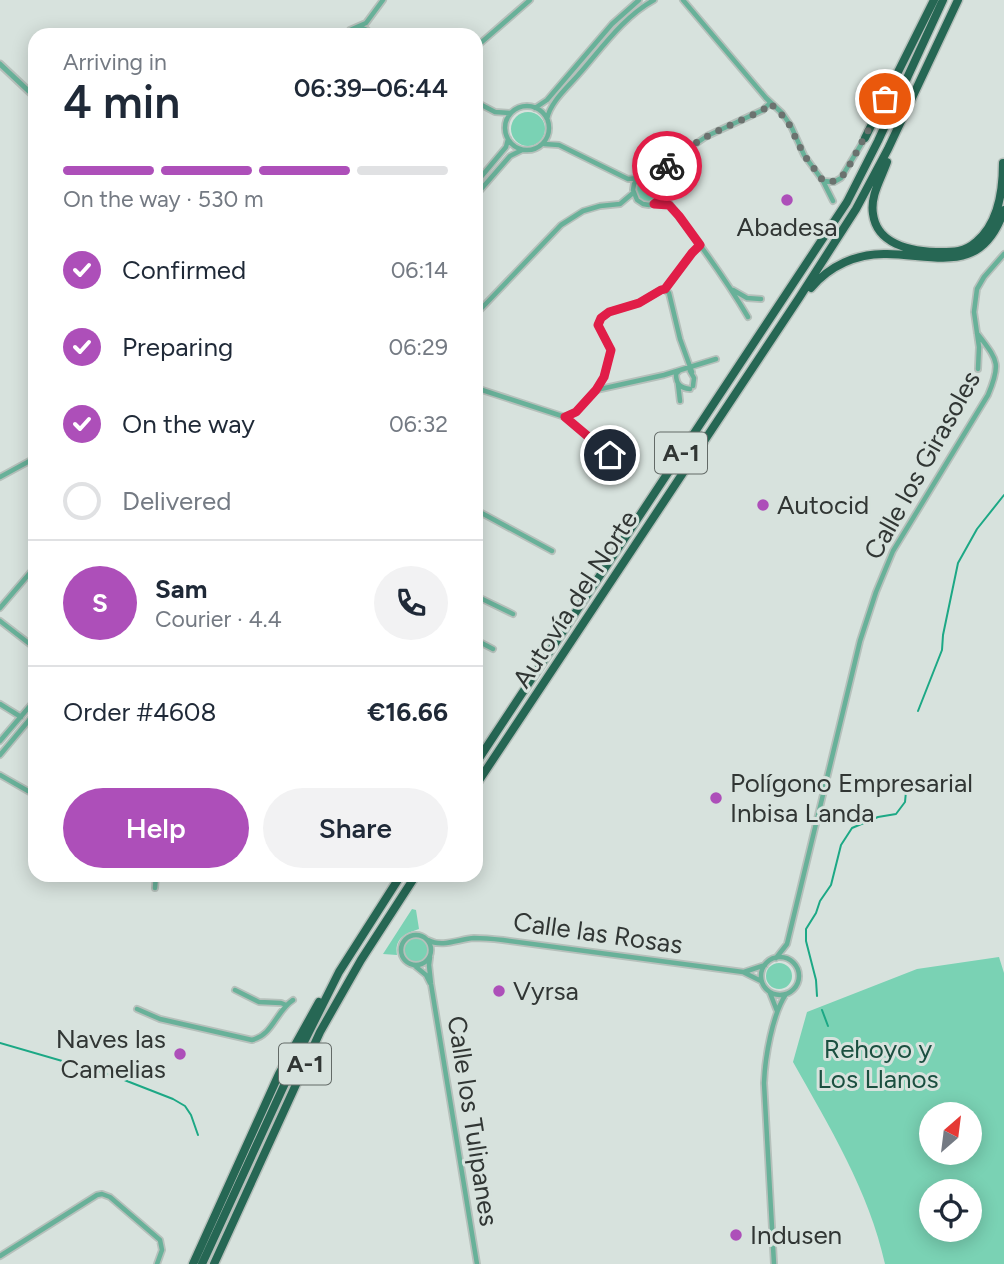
<!DOCTYPE html>
<html lang="en">
<head>
<meta charset="utf-8">
<style>
  :root { --surface:#fff; --page:#f2f2f3; --text:#1f2937; --muted:#747a83; --line:#e0e1e3; --accent:#ad4fb9 }
  body { margin:0; font-family:Figtree,sans-serif; background:var(--page); color:var(--text); height:100vh; display:flex; flex-direction:column; font-size:26px; white-space:nowrap }
  * { box-sizing:border-box; margin:0 }
  p { font-size:23px; color:var(--muted) }
  .icon { flex:none; width:38px; height:38px; fill:none; stroke:currentColor; stroke-width:2; stroke-linecap:round; stroke-linejoin:round }
  .map { position:relative; flex:1; overflow:hidden }
  .panel { position:absolute; left:28px; top:28px; width:455px; height:854px; display:flex; flex-direction:column; background:var(--surface); border-radius:21px; box-shadow:0 4px 18px #0003 }
  .panel>* { flex:none }
  .needle { width:46px; rotate:28deg }
  .fabs { position:absolute; left:919px; top:1102px; display:grid; gap:14px }
  .fabs a { display:grid; place-items:center; width:63px; height:63px; border-radius:50%; background:var(--surface); box-shadow:0 4px 18px #0003; font-size:35px }
  .pin { position:absolute; display:grid; place-items:center; width:60px; height:60px; color:#fff; margin:-30px; border:4px solid #fff; border-radius:50%; box-shadow:0 2px 7px #0007 }
  .courier { position:absolute; display:grid; place-items:center; width:70px; height:70px; margin:-35px; border:5px solid #e11d48; border-radius:50%; background:#fff; color:#222; box-shadow:0 2px 9px #0007 }
  .head em { font-style:normal; font-weight:600 }
  .head div { display:flex; flex-direction:column-reverse }
  .head { display:flex; align-items:center; justify-content:space-between; height:119px; padding:0 35px }
  h1 { font-size:46px; font-weight:600; line-height:52px }
  .bar { display:grid; grid-template-columns:repeat(4,1fr); gap:10px 7px; align-content:center; height:84px; padding:0 35px }
  .bar i { height:9px; border-radius:5px; background:var(--line) }
  .bar .current { background:var(--accent) }
  .bar p { grid-column:span 4 }
  .line { display:flex; align-items:center; gap:18px; padding:0 35px; border-top:2px solid var(--line) }
  .line div { flex:1 }
  .round { display:grid; place-items:center; flex:none; width:74px; height:74px; border-radius:37px; background:var(--page) }
  ol { padding:0 35px; list-style:none }
  li { display:flex; align-items:center; gap:21px; height:77px }
  li p { margin-inline-start:auto }
  li .icon { padding:7px; border-radius:50%; background:var(--accent); color:#fff; stroke-width:4 }
  li:last-child { color:var(--muted) }
  li i { width:38px; height:38px; border:4px solid var(--line); border-radius:50% }
  .primary-button { display:flex; gap:14px; margin-top:auto; padding:14px 35px }
  .primary-button a { flex:1; height:80px; border-radius:42px; background:var(--accent); color:#fff; font-size:28px; font-weight:600; line-height:80px; text-align:center }
  .primary-button a+a { background:var(--page); color:var(--text) }
  .map>svg:first-child { display:block }
</style>
</head>
<body>
<div class="map">
<svg width="1004" height="1264" viewBox="0 0 1004 1264">
  <rect width="100%" height="100%" fill="#d7e2dd"/>
  <path fill="#7ad2b4" fill-rule="evenodd" d="M511 129a17 17 0 1 1 34 0a17 17 0 1 1-34 0Z
    M636 190a12 12 0 1 1 24 0a12 12 0 1 1-24 0Z
    M412,909L416,910L419,929C406,933 394,938 397,955L383,954Z
    M404 950a12 12 0 1 1 24 0a12 12 0 1 1-24 0Z
    M999,957L1004,973V1264H885C869,1191 829,1126 793,1062L807,1012L917,969ZM931,1115H970V1153H931ZM931,1192H970V1230H931Z
    M766 976a13 13 0 1 1 26 0a13 13 0 1 1-26 0Z"/>
  <g fill="none" stroke-linecap="round" stroke-linejoin="round">
    <path stroke="#1ca885" stroke-width="2" d="M918,711L942,650L943,635L958,563L977,529L1004,495
      M817,996L816,980L806,941V929L816,913L820,901L831,885L841,845L852,828L878,817L896,814L905,802L907,781
      M822,1010L828,1026
      M0,1043L114,1076L173,1099L185,1106L191,1115L198,1135"/>
    <g stroke="#b6c0bb" stroke-width="8">
      <path id="minor" d="M683,0L766,98L782,113L791,126L804,155L823,181L833,201
        M360,27L367,30L371,35
        M345,35L350,30L366,23L383,0
        M476,47L530,0
        M476,102L495,112L510,113
        M505 128a22 22 0 1 1 44 0a22 22 0 1 1-44 0Z
        M535,108L547,100L612,24L639,0
        M547,119C550,102 568,87 579,74C602,48 623,17 654,0
        M544,144L559,145L628,179L638,178
        M649,175C657,176 662,181 663,189L659,200L649,205L643,204L637,200L633,190L634,184L638,178L643,175L656,173L664,170L682,153L707,136L763,110L770,103
        M824,181L834,182L841,178L865,138
        M476,183L506,147L508,139
        M664,194C671,209 683,221 692,234C712,261 731,288 748,317
        M476,195L510,156L522,150
        M665,290L669,293L680,339L692,372
        M733,290L747,298L761,299
        M476,314L561,225L583,211L600,206L620,204L633,193
        M978,369L979,347L974,312L977,289L984,277L1004,254
        M679,371L676,374C676,385 681,388 690,389
        M690,371L694,378L693,386
        M678,384L680,401
        M476,388L565,417L622,467
        M596,390L664,375L716,359
        M565,417L576,412L596,390L604,377L611,350L598,325L601,318L609,312L639,303L661,290H665L692,253L700,245
        M0,477L35,458
        M476,510L552,551
        M476,596L513,614
        M0,608L35,567
        M0,621L35,648
        M476,640L493,649
        M0,704L21,717
        M29,720L35,725
        M0,741L35,700
        M0,755L35,713
        M0,775L35,795
        M155,888L156,875
        M401 950a15 15 0 1 1 30 0a15 15 0 1 1-30 0Z
        M428,940C442,948 459,939 474,938C484,938 494,939 503,940L743,972L761,981
        M430,957L429,965L431,984L477,1264
        M761 976a19 19 0 1 1 38 0a19 19 0 1 1-38 0Z
        M776,958L787,944L860,641L876,592L893,551L988,395C1002,362 997,360 977,333
        M415,966L426,975L430,983
        M744,972L765,965
        M235,990L259,1002L281,1003L286,1005
        M770,993L777,1011
        M137,1009L160,1019L252,1040C273,1035 276,1011 293,1000
        M0,1256L97,1195L102,1194L110,1197L160,1240L162,1250L157,1264
        M774,1264L764,1083C765,1058 772,1015 786,994"/>
    </g>
    <g stroke="#b6c0bb" stroke-width="9">
      <path id="tertiary" d="M0,64L35,97"/>
    </g>
    <g stroke="#b6c0bb" stroke-width="11">
      <path id="motorway" d="M865,138L934,0
        M887,162C881,179 870,196 873,214C877,244 910,251 936,252C951,252 964,253 976,242C998,224 1003,190 1003,163
        M811,288C829,266 857,253 887,254C938,255 982,275 1004,210
        M476,763L847,202L878,141L943,0
        M476,785L799,298L856,209L888,149L958,0
        M193,1264L279,1074L319,1002
        M202,1264L303,1044L339,972L401,875
        M214,1264L320,1032L361,960L416,875"/>
    </g>
    <use href="#minor" stroke="#68b199" stroke-width="4.5"/>
    <use href="#tertiary" stroke="#68b199" stroke-width="5"/>
    <use href="#motorway" stroke="#266754" stroke-width="8"/>
  </g>
  <g fill="none" stroke-linecap="round" stroke-linejoin="round">
    <path stroke="#6b726f" stroke-width="7" stroke-dasharray="0 12.6" d="M667,166C695,137 729,127 763,110L770,103L787,120L804,155L821,178L823,181C837,183 841,179 848,168L885,99"/>
    <path stroke="#e11d48" stroke-width="9" d="M610,455L565,417L576,412L596,390L604,377L611,350L598,325L601,318L609,312L639,303L661,290L665,289L692,253L700,245L679,216L669,205L654,204C668,195 665,178 649,174L656,173L667,166"/>
  </g>
  <g fill="#ad4fb9" stroke="#d7e2dd" stroke-width="2.5">
    <circle cx="787" cy="200" r="7"/>
    <circle cx="763" cy="505" r="7"/>
    <circle cx="716" cy="798" r="7"/>
    <circle cx="499" cy="991" r="7"/>
    <circle cx="180" cy="1054" r="7"/>
    <circle cx="736" cy="1235" r="7"/>
  </g>
  <g text-anchor="middle" stroke-width="6" stroke-linejoin="round" paint-order="stroke">
    <g fill="#d7e2dd" stroke="#636a67" stroke-width="2">
      <rect x="655" y="432.5" width="52" height="41" rx="5"/>
      <rect x="279" y="1043.5" width="52" height="41" rx="5"/>
    </g>
    <g font-size="24" font-weight="bold" fill="#313634">
      <text x="681" y="461">A-1</text>
      <text x="305" y="1072">A-1</text>
    </g>
    <g font-size="26" fill="#313634" stroke="#d7e2dd" text-anchor="start">
      <text x="787" y="236" text-anchor="middle">Abadesa</text>
      <text x="777" y="514">Autocid</text>
      <text x="730" y="792">Polígono Empresarial<tspan x="730" dy="30">Inbisa Landa</tspan></text>
      <text x="513" y="1000">Vyrsa</text>
      <text x="166" y="1048" text-anchor="end">Naves las<tspan x="166" dy="30">Camelias</tspan></text>
      <text x="750" y="1244">Indusen</text>
    </g>
    <g font-size="26" fill="#313634" stroke="#d7e2dd">
      <text transform="translate(922 465) rotate(-61)" y="9">Calle los Girasoles</text>
      <text transform="translate(575 599) rotate(-57)" y="9">Autovía del Norte</text>
      <text transform="translate(598 933) rotate(8)" y="9">Calle las Rosas</text>
      <text transform="translate(473 1121) rotate(81)" y="9">Calle los Tulipanes</text>
    </g>
    <g font-size="26" fill="#1b4f40" stroke="#d7e2dd">
      <text x="878" y="1058">Rehoyo y<tspan x="878" dy="30">Los Llanos</tspan></text>
    </g>
  </g>
</svg>
<div class="fabs">
<a><svg class="needle" viewBox="-14 -14 28 28"><path d="M0-13l5 13h-10z" fill="#e53935"/><path d="M0 13l5-13h-10z" fill="#747a83"/></svg></a>
<a><svg class="icon" aria-label="locate" viewBox="0 0 24 24"><circle cx="12" cy="12" r="6"/><path d="M12 2v4M12 18v4M2 12h4M18 12h4"/></svg></a>
</div>
<div class="pin" style="left:885px;top:99px;background:#ea580c"><svg class="icon" aria-label="bag" viewBox="0 0 24 24"><path d="M5 8h14l-1 12H6zM9 8a3 3 0 0 1 6 0"/></svg></div>
<div class="pin" style="left:610px;top:455px;background:#1f2937"><svg class="icon" aria-label="home" viewBox="0 0 24 24"><path d="M3 11l9-7 9 7M6 9v11h12V9"/></svg></div>
<div class="courier" style="left:667px;top:166px"><svg class="icon" aria-label="bike" viewBox="0 0 24 24"><circle cx="6" cy="16" r="4"/><circle cx="18" cy="16" r="4"/><path d="M6 16l4-8h5l3 8M10 8l3 8H6M13 5h3"/></svg></div>
<section class="panel">
<div class="head"><div><h1>4 min</h1><p>Arriving in</p></div><em>06:39–06:44</em></div>
<div class="bar"><i class="current"></i><i class="current"></i><i class="current"></i><i></i><p>On the way · 530 m</p></div>
<ol>
<li><svg class="icon" aria-label="check" viewBox="0 0 24 24"><path d="M5 12l5 5 9-10"/></svg>Confirmed<p>06:14</p></li>
<li><svg class="icon" aria-label="check" viewBox="0 0 24 24"><path d="M5 12l5 5 9-10"/></svg>Preparing<p>06:29</p></li>
<li><svg class="icon" aria-label="check" viewBox="0 0 24 24"><path d="M5 12l5 5 9-10"/></svg>On the way<p>06:32</p></li>
<li><i></i>Delivered</li>
</ol>
<div class="line" style="height:126px"><b class="round" style="background:var(--accent);color:#fff">S</b><div><b>Sam</b><p>Courier · 4.4</p></div><a class="round"><svg class="icon" aria-label="phone" viewBox="0 0 24 24"><path d="M5 4h4l2 5-3 2q2 4 5 5l2-3 5 2v4C11 20 4 13 5 4z"/></svg></a></div>
<div class="line" style="height:91px"><div>Order #4608</div><b>€16.66</b></div>
<div class="primary-button"><a>Help</a><a>Share</a></div>
</section>
</div>
</body>
</html>
